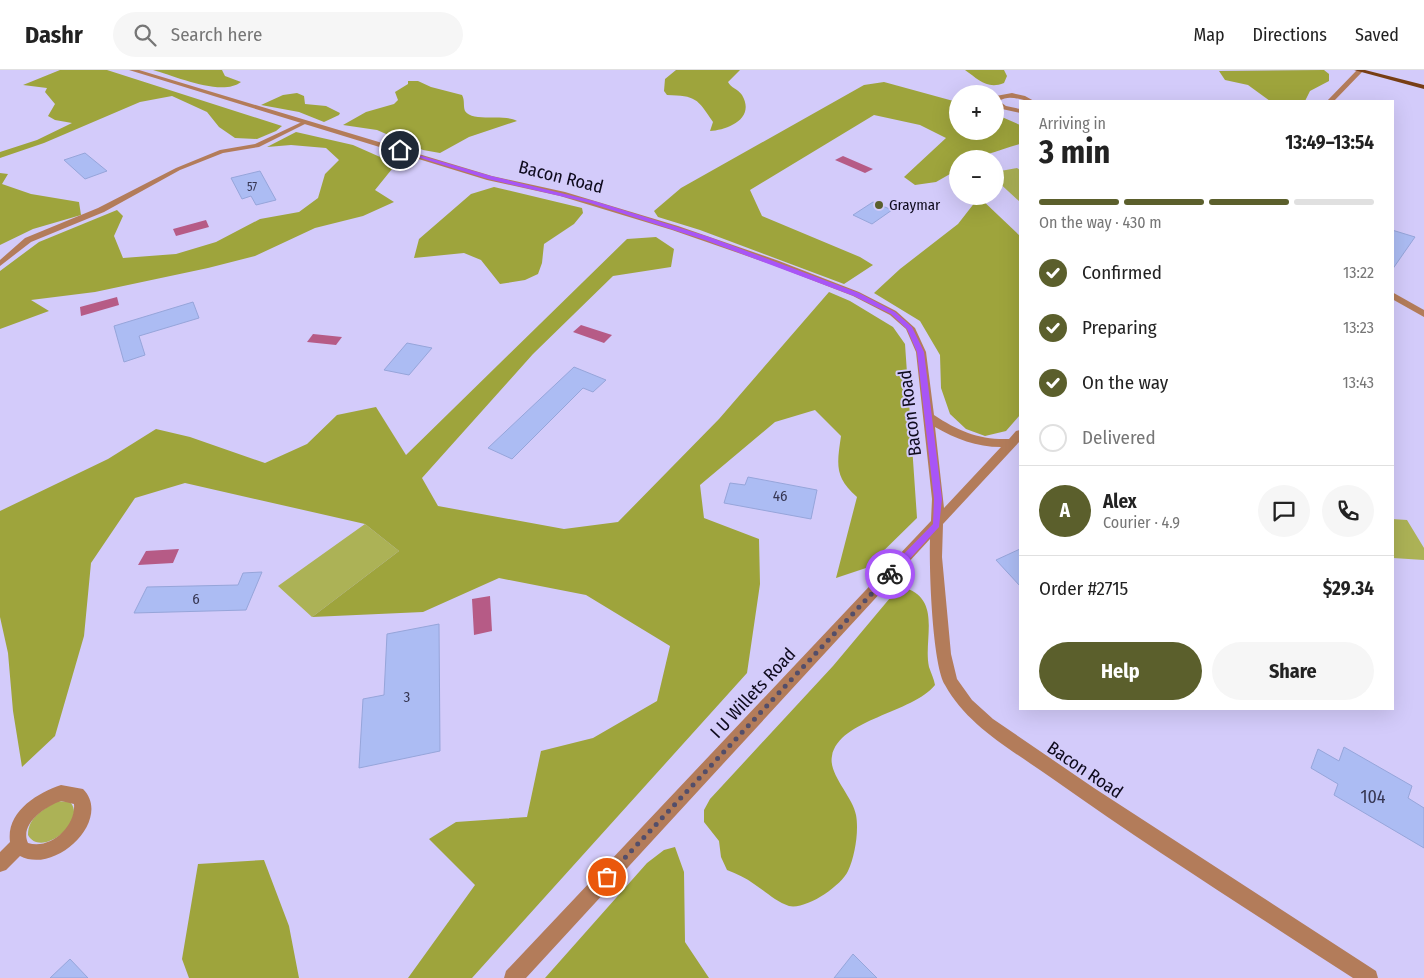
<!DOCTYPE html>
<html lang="en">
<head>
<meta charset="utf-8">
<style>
  :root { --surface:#fff; --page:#f6f6f6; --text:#222; --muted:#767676; --line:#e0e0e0; --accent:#5b5f2c }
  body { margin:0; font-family:"Fira Sans Condensed",sans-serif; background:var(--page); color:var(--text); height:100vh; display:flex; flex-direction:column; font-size:19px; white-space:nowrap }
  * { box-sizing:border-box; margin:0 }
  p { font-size:16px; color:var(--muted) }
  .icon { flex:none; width:28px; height:28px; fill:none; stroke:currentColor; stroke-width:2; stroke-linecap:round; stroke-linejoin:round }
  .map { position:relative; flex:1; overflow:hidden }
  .side { position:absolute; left:1019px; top:30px; width:375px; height:610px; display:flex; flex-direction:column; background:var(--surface); border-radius:0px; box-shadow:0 5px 20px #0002 }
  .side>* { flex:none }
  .fabs { position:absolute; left:949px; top:15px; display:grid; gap:10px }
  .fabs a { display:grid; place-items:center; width:55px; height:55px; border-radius:50%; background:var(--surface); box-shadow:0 5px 20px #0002; font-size:25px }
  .pin { position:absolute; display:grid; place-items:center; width:42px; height:42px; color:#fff; margin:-21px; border:2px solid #fff; border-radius:50%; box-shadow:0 1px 5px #0007 }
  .courier { position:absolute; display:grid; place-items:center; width:50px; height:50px; margin:-25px; border:4px solid #a855f7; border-radius:50%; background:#fff; color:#222; box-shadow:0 1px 6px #0007 }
  .overview em { font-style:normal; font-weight:700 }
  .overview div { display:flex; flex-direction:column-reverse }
  .overview { display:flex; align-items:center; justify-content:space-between; height:85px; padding:0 20px }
  h1 { font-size:32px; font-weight:700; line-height:38px }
  .bar { display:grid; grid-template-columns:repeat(4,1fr); gap:8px 5px; align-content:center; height:60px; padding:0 20px }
  .bar i { height:6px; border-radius:4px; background:var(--line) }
  .bar .on { background:var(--accent) }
  .bar p { grid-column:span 4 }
  .line { display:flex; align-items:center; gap:12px; padding:0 20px; border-top:1px solid var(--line) }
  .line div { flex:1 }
  .round { display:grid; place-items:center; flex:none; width:52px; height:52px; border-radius:26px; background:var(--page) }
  ol { padding:0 20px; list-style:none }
  li { display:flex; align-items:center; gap:15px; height:55px }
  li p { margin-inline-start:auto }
  li .icon { padding:5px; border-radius:50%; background:var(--accent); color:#fff; stroke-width:4 }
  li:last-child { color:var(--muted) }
  li i { width:28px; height:28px; border:2px solid var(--line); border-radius:50% }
  .button { display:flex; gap:10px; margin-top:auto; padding:10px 20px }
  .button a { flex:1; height:58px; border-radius:30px; background:var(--accent); color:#fff; font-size:20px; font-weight:700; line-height:58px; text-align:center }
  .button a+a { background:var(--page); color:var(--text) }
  header { display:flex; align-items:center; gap:30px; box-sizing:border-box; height:70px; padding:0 25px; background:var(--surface); border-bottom:1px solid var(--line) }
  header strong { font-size:24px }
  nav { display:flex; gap:28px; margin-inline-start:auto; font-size:18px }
  .search { width:350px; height:45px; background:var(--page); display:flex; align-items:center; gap:12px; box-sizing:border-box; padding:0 18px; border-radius:28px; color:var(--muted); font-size:19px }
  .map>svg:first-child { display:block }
</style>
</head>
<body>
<header>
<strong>Dashr</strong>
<div class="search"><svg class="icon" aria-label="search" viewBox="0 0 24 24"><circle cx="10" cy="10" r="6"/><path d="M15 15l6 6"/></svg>Search here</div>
<nav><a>Map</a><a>Directions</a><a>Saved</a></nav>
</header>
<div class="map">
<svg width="1424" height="908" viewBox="0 0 1424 908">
  <rect width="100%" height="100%" fill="#d3cbfa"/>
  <path fill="#acb256" d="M1017,98L1020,100V132L995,109V102Z
    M1392,449L1407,450L1424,478V490L1393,488Z
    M365,454L399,481L312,547L278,516Z
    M57,731L70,732C88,751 41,789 28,765C28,747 43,740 57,731Z"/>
  <path fill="#9ea43c" d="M60,0H107L282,56L276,61L257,69L235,68L219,57L207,42L172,26L140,32L44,73L0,88V82L37,70L72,53L55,50L48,46L55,34L45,22L47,18L23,15Z
    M153,0H222L225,6L241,12C222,27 175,6 153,0Z
    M676,0H740L728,12C731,18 738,19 742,25C756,49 727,60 710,61L713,52C697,28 696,26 667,25L664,21L665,9Z
    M965,0H1004L1007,6L1004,13C987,20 978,9 965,0Z
    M1324,0L1329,4V11L1310,21L1305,31H1270L1248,15L1225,10L1219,1Z
    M408,11H418L431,17L462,25C465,30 463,36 465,41C473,53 504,43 517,51L469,67L440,83L423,80L377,60L343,55L366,42L394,34L398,30L395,22L408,14Z
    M884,12L957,32L958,61H995V44L1020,55V74C999,80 979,89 958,89L957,100L936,112L915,115L904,107L946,68L920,55L874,45L750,120L762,146L860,187L873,195L844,214L700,160L658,147L654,141L681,118L864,15Z
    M297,23L304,26L305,34L326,36L340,43L339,45L324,52L299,42L261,35L283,25Z
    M296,62L353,75L396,94L375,120L394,132L363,146L315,158L255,186L208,198L95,222L31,230L49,241L0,259V201L39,172L117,140L123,146L114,166L123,188L176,184L216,172L260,149L299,142L318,128L325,104L339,90L326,78L291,75L267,77Z
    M0,103L8,104L2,114L31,124L79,132L81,145L33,159L0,175Z
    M494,117L582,138L583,143L574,154L544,174L542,193L538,204L525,210L500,214L481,190L464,183L414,188L419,169L471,124Z
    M979,127L1020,166V345L1006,361L985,366L966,359L950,344L941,318L940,285L920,251L874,223L900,199L958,154Z
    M656,167L674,179L671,197L613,206L533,284L422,408L438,436L564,459L618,452L719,349L829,222L850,231L893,257L905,274L917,448L866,498L836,508L857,427C834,407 837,394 841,366L815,340L775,352L700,415L704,448L759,469L760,514L747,603L472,908H408L475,815L429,769L456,752L527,747L541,681L593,668L657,631L670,576L586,525L499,508L423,542L312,547L399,481L365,454L185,413L135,428L91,493L84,566L55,666L22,697L13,641L8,583L0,547V441L108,389L156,359L190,367L265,393L307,374L337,345L376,337L406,385L627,169Z
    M906,518C942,531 923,570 929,597C931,603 934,609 935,615C913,643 839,649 832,686C828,704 853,727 856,745C859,761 855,786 848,801C841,816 806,840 789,836C776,832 765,821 754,814C746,808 737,804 727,800L721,787L719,771L704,752V740L710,729L833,596L890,528Z
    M675,777L684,802L685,872L709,908H545L647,793L664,780Z
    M264,790L289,856L299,908H189L182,889L198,794Z"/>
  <path fill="#b65b86" d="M843,86L873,99L865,103L835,90Z
    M206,150L209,157L176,166L173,159Z
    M117,227L119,235L81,246L80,237Z
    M581,255L612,265L604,273L573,262Z
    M313,264L342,267L336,275L307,272Z
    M179,479L173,493L138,495L146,481Z
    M490,526L492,561L474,565L472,529Z"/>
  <path fill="#acbcf3" stroke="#96a5da" d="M85,83L107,101L85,109L64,90Z
    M260,101L276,130L256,135L251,126L242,129L231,108Z
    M873,132L892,140L872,154L853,145Z
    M1392,160L1415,167L1392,200Z
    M193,232L199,248L139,266L145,285L124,292L114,256Z
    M407,273L432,278L409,305L384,300Z
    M574,297L606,310L593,322L583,318L512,389L488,378Z
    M748,407L817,420L811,449L724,433L730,413L745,415Z
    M1020,479V516L996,490Z
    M262,502L246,540L134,543L147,517L238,515L243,503Z
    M439,554L440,681L359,698L363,629L384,625L387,564Z
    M1344,677L1412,716L1408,728L1424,738V778L1334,725L1338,714L1311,698L1318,679L1339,691Z
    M853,884L877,908H834Z
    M70,889L88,908H50Z"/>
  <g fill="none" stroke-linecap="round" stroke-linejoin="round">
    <path fill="#b37c5a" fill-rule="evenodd" d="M304,51L309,52L259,77L223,83L180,100L104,142L31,172L0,196V190L25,168L98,138L176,98L220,80L255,74Z"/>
    <path fill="#b37c5a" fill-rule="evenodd" d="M1012,23L1025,26L1034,31C1022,32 1011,23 999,31L1006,36L1020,39V43L1002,39L995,34L996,26Z
      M1392,222L1424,240V247L1392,229Z
      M61,715L83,719C113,749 56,805 20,786L6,800L0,802V782L10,772C6,742 37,723 61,715ZM61,731L74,734C76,756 51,780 28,773C19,754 46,736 61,731Z"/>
    <path fill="#b37c5a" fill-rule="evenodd" d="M129,0H139L492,106L565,122L678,156L779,191L859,222L896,241L915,258L926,282L934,345C958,361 979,370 1009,369L1016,361L1020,360V371L943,454L942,487L951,584L957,609L972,630L993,649L1094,718L1376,901L1378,908H1353C1252,842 1150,778 1053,709C1015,682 968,657 945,615C932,593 929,496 930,469L526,908H504L506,901L931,451L932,429L916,282L906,259L890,245L853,226L773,195L672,160L560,126L487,110ZM935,357C956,369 976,377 1001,377L944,438Z
      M1357,0L1363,1L1334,31H1327Z"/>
    <path fill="#773e15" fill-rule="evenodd" d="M1354,0H1365L1424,15V19Z"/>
  </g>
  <path fill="#a855f7" d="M398,79L491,106L594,131L709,167L859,223L895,242L912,257L924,282L942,429L939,457L894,506H887V501L933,454L934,429L917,282L907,259L891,244L854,226L705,170L590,133L488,109L398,81Z"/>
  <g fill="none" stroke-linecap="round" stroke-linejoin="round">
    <path stroke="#534e6a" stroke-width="5" stroke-dasharray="0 9" d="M607,807L890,504"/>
  </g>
  <circle fill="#5b5f2c" stroke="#d3cbfa" stroke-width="2" cx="879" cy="135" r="5"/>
  <g text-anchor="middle" stroke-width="4" stroke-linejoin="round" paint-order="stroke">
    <g font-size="12" fill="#363652">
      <text x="252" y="121">57</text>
    </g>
    <g font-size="15" fill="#0e0a1d" stroke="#d3cbfa" text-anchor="start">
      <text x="889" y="140">Graymar</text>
    </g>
    <g font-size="15" fill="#363652">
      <text x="780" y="431">46</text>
      <text x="196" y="534">6</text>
      <text x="407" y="632">3</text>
    </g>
    <g font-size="18" fill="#0e0a1d" stroke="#d3cbfa">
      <text transform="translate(561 107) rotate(14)" y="6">Bacon Road</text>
      <text transform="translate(910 343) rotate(-97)" y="6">Bacon Road</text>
      <text transform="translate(753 623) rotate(-47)" y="6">I U Willets Road</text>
      <text transform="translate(1085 700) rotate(34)" y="6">Bacon Road</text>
    </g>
    <g font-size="18" fill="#363652">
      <text x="1373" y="733">104</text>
    </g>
  </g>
</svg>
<div class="fabs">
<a>+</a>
<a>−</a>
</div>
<div class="pin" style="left:607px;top:807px;background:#ea580c"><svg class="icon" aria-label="bag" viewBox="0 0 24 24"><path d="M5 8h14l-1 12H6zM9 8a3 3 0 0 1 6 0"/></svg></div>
<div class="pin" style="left:400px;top:80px;background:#1f2937"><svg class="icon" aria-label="home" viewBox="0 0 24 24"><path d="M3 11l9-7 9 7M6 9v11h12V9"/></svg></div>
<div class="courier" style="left:890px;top:504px"><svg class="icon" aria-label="bike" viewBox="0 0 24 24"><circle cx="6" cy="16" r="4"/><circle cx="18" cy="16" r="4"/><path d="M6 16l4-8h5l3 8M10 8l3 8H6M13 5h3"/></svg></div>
<section class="side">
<div class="overview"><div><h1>3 min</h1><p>Arriving in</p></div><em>13:49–13:54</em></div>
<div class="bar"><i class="on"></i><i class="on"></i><i class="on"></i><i></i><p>On the way · 430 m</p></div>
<ol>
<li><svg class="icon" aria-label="check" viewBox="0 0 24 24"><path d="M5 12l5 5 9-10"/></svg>Confirmed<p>13:22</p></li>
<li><svg class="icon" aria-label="check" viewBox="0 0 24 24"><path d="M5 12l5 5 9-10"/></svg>Preparing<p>13:23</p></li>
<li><svg class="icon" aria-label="check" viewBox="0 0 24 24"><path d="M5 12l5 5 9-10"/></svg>On the way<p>13:43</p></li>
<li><i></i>Delivered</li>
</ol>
<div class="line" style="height:90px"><b class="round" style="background:var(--accent);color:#fff">A</b><div><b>Alex</b><p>Courier · 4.9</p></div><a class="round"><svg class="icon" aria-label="chat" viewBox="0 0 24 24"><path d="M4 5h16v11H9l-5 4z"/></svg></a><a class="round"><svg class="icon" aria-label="phone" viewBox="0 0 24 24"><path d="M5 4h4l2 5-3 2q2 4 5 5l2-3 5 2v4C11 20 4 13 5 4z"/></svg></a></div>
<div class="line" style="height:65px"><div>Order #2715</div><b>$29.34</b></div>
<div class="button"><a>Help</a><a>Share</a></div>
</section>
</div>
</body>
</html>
